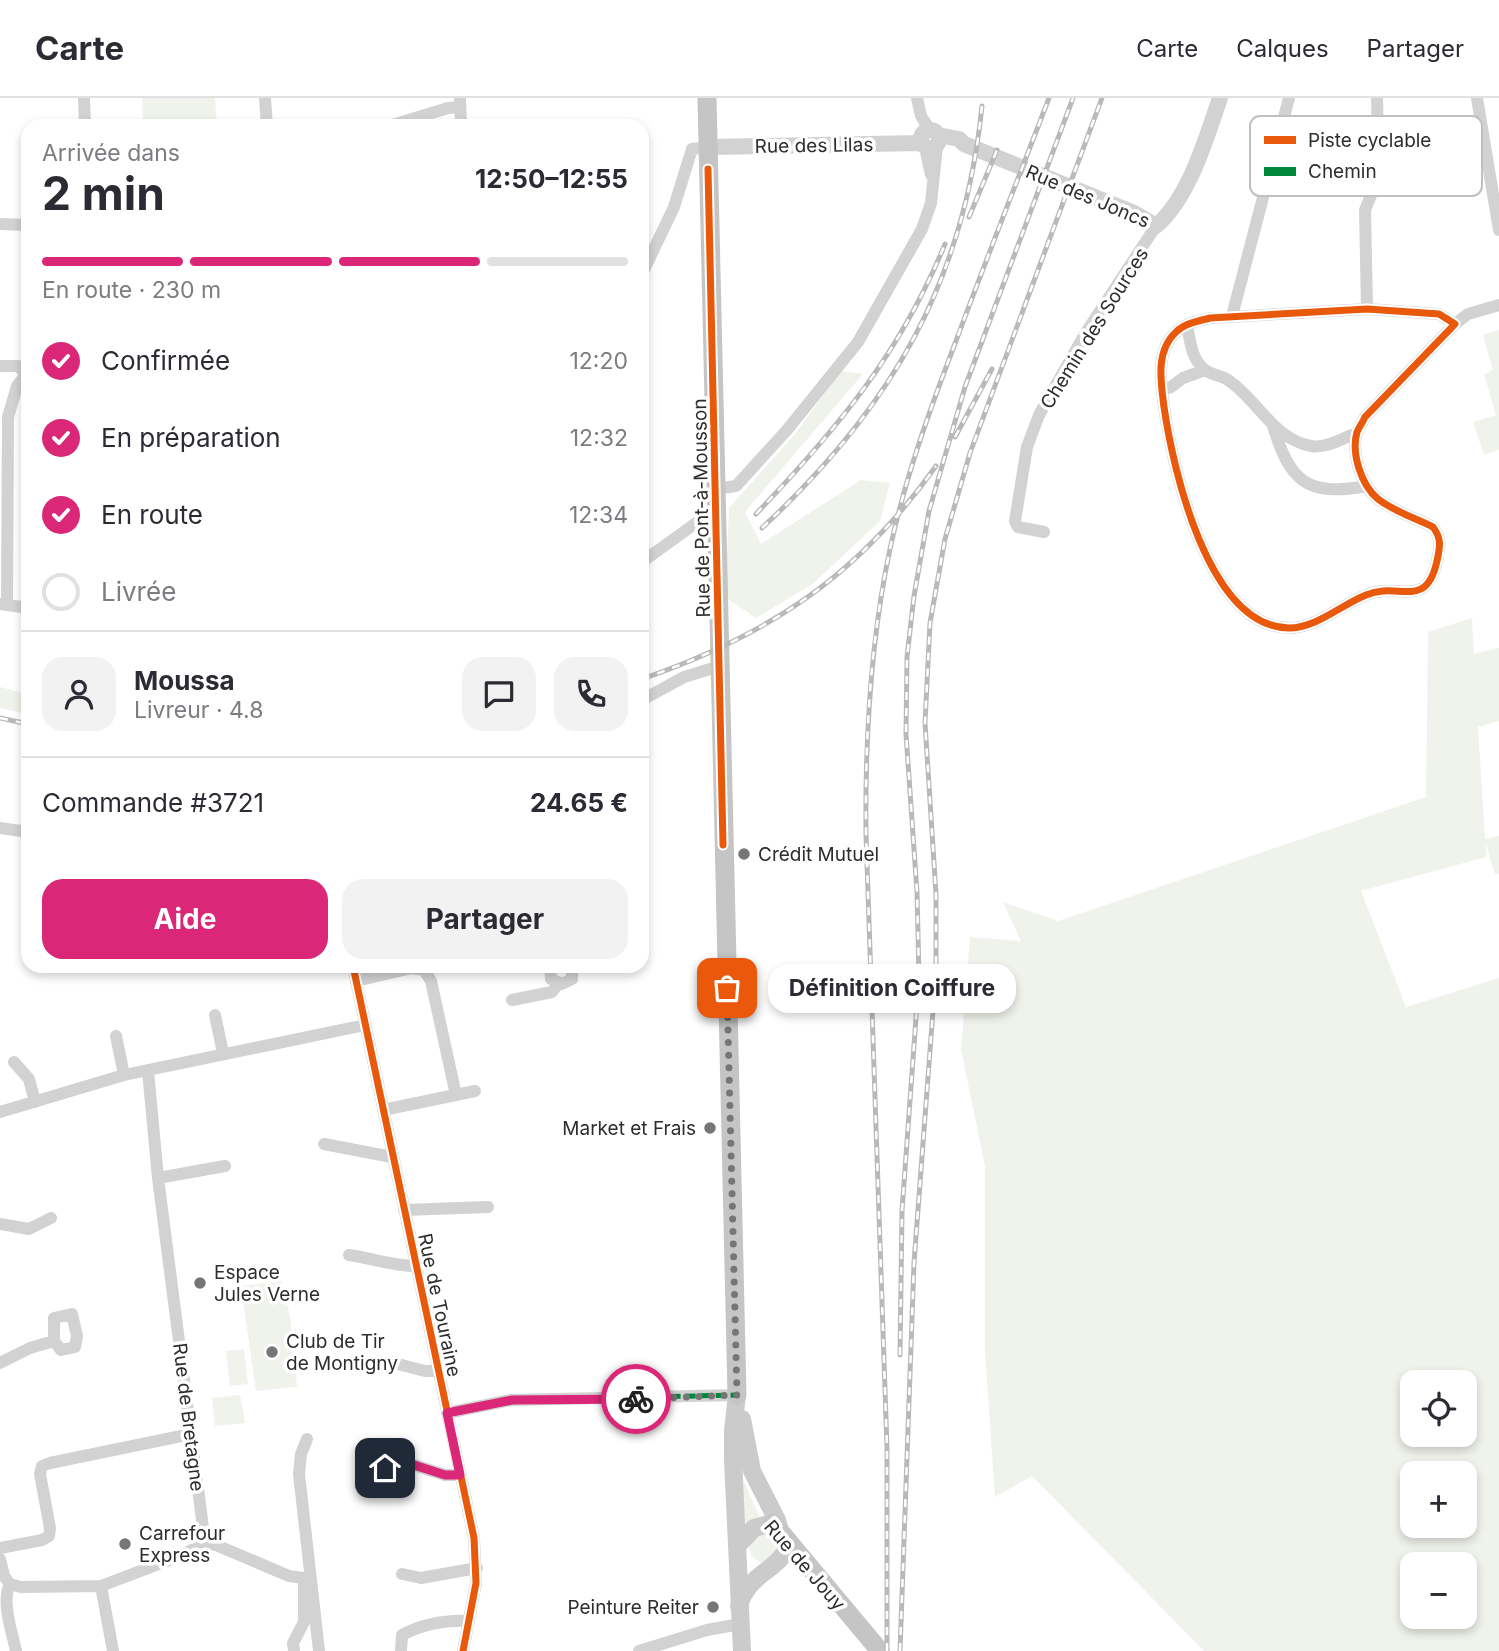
<!DOCTYPE html>
<html lang="fr">
<head>
<meta charset="utf-8">
<style>
  :root { --surface:#fff; --page:#f2f2f3; --text:#2b2b33; --muted:#7c7c81; --line:#e1e1e2; --accent:#db2777 }
  body { margin:0; font-family:Inter,sans-serif; background:var(--page); color:var(--text); height:100vh; display:flex; flex-direction:column; font-size:26px; white-space:nowrap }
  * { box-sizing:border-box; margin:0 }
  p { font-size:23px; color:var(--muted) }
  .icon { flex:none; width:38px; height:38px; fill:none; stroke:currentColor; stroke-width:2; stroke-linecap:round; stroke-linejoin:round }
  .map { position:relative; flex:1; overflow:hidden }
  .panel { position:absolute; left:21px; top:21px; width:628px; height:854px; display:flex; flex-direction:column; background:var(--surface); border-radius:21px; box-shadow:0 4px 10px #0003 }
  .panel>* { flex:none }
  .controls { position:absolute; left:1400px; top:1272px; display:grid; gap:14px }
  .controls a { display:grid; place-items:center; width:77px; height:77px; border-radius:14px; background:var(--surface); box-shadow:0 4px 10px #0003; font-size:35px }
  .pin { position:absolute; display:grid; place-items:center; width:60px; height:60px; color:#fff; margin:-30px; border-radius:14px; box-shadow:0 4px 10px #0006 }
  .courier { position:absolute; display:grid; place-items:center; width:70px; height:70px; margin:-35px; border:5px solid #db2777; border-radius:50%; background:#fff; color:#222; box-shadow:0 2px 9px #0007 }
  .bubble { position:absolute; height:49px; border-radius:21px; background:var(--surface); box-shadow:0 4px 10px #0003; font-size:23px; font-weight:700; line-height:49px; text-align:center }
  .head em { font-style:normal; font-weight:700 }
  .head div { display:flex; flex-direction:column-reverse }
  .head { display:flex; align-items:center; justify-content:space-between; height:119px; padding:0 21px }
  h1 { font-size:46px; font-weight:700; line-height:52px }
  .bar { display:grid; grid-template-columns:repeat(4,1fr); gap:10px 7px; align-content:center; height:84px; padding:0 21px }
  .bar i { height:9px; border-radius:5px; background:var(--line) }
  .bar .selected { background:var(--accent) }
  .bar p { grid-column:span 4 }
  .line { display:flex; align-items:center; gap:18px; padding:0 21px; border-top:2px solid var(--line) }
  .line div { flex:1 }
  .round { display:grid; place-items:center; flex:none; width:74px; height:74px; border-radius:21px; background:var(--page) }
  ol { padding:0 21px; list-style:none }
  li { display:flex; align-items:center; gap:21px; height:77px }
  li p { margin-inline-start:auto }
  li .icon { padding:7px; border-radius:50%; background:var(--accent); color:#fff; stroke-width:4 }
  li:last-child { color:var(--muted) }
  li i { width:38px; height:38px; border:4px solid var(--line); border-radius:50% }
  .primary-button { display:flex; gap:14px; margin-top:auto; padding:14px 21px }
  .primary-button a { flex:1; height:80px; border-radius:21px; background:var(--accent); color:#fff; font-size:28px; font-weight:700; line-height:80px; text-align:center }
  .primary-button a+a { background:var(--page); color:var(--text) }
  header { display:flex; align-items:center; gap:42px; box-sizing:border-box; height:98px; padding:0 35px; background:var(--surface); border-bottom:2px solid var(--line) }
  header strong { font-size:33px }
  nav { display:flex; gap:38px; margin-inline-start:auto; font-size:24px }
  .map>svg:first-child { display:block }
</style>
</head>
<body>
<header>
<strong>Carte</strong>
<nav><a>Carte</a><a>Calques</a><a>Partager</a></nav>
</header>
<div class="map">
<svg width="1499" height="1553" viewBox="0 0 1499 1553">
  <rect width="100%" height="100%" fill="#fff"/>
  <path fill="#f0f3eb" fill-rule="evenodd" d="M142,0H215L217,28H143Z
    M1499,232V352L1484,357L1473,324L1496,317L1484,276L1493,272L1483,237Z
    M841,273L863,276L745,414L761,446L861,382L890,385L880,423L814,485L756,520L725,499L729,410L795,336Z
    M1472,520L1474,556L1499,550V623L1478,629L1485,741L1499,738V776L1495,777L1486,746V759L1361,793L1406,909L1499,880V1553H1204L1032,1378L995,1399L985,1254V1068L961,952L970,839L1021,843L1003,804L1058,823L1426,699L1428,534ZM1412,1284H1465V1337H1412ZM1412,1376H1465V1428H1412ZM1412,1466H1465V1519H1412Z
    M0,589L28,596V616L0,610Z
    M281,1183L290,1218L297,1289L256,1293L241,1188Z
    M244,1251L248,1286L230,1288L226,1253Z
    M240,1297L245,1325L215,1328L212,1300Z
    M738,1370L761,1422L740,1438Z
    M769,1433L782,1450L762,1466L751,1457L749,1449L751,1441Z"/>
  <g fill="none" stroke-linecap="round" stroke-linejoin="round">
    <path stroke="#d2d2d2" stroke-width="12" d="M84,0L85,28
      M265,0L267,28
      M460,0L461,28
      M917,0L921,18L930,32
      M1477,0L1499,132
      M389,28L448,10L460,9
      M925,49L931,77
      M0,126L28,127
      M642,176L674,109L692,51L708,49
      M1367,211L1439,216L1455,226L1365,319C1363,324 1359,329 1357,334C1351,355 1361,387 1378,401C1393,413 1415,420 1433,429C1442,441 1440,449 1437,463C1426,513 1399,483 1366,497C1341,507 1316,530 1289,530C1208,529 1173,371 1164,309C1161,285 1155,253 1176,234C1185,225 1199,223 1210,220Z
      M1367,211L1365,112L1379,78L1377,0
      M1232,218L1289,0
      M1455,226L1468,216L1499,207
      M1187,227C1190,242 1191,260 1204,271C1210,277 1221,277 1228,282C1258,302 1273,341 1311,348C1326,351 1343,340 1357,335
      M0,268H18L26,276
      M1162,292L1171,289L1183,280L1205,272
      M1273,328C1290,383 1306,399 1367,388
      M716,391L736,388L787,332L858,244L922,131L931,105L937,48
      M1044,434L1018,429L1015,423L1027,349L1039,317L1085,236L1156,128
      M642,464L696,425L717,421
      M1,506L28,510
      M7,507L8,319L17,288L28,274
      M642,602L684,579L720,568
      M0,730L28,734
      M353,868L474,1440L476,1485L463,1553
      M550,868L551,881L562,886L572,881V868
      M356,883L412,870L424,872L431,883L456,997
      M512,902L552,894L558,886
      M215,917L223,955
      M116,938L124,977
      M14,964L29,981L35,1004
      M383,1012L475,993
      M0,1014L124,977L365,927
      M324,1046L392,1059
      M158,1080L225,1068
      M404,1112L488,1109
      M0,1126L29,1131L51,1120
      M349,1157C371,1160 393,1168 415,1168
      M72,1216L77,1238L75,1249L61,1252L54,1243V1220Z
      M0,1265L30,1250L54,1243
      M364,1266L390,1264L425,1273H438
      M447,1315L511,1302L737,1297
      M307,1341L301,1356L299,1376L319,1553
      M385,1370L411,1366L445,1377H460
      M205,1445L216,1447L289,1478L310,1481
      M0,1450L42,1442L49,1438L50,1430L40,1376L42,1368L50,1365L191,1336
      M0,1461L4,1478L10,1486
      M402,1476L421,1480L477,1470
      M10,1486L21,1489L101,1488L113,1553
      M10,1486C1,1504 12,1534 16,1553
      M101,1488L180,1458L205,1445L158,1080L148,973
      M294,1553L293,1545L304,1524V1482
      M401,1553L402,1537C423,1526 445,1522 469,1523
      M639,1553L707,1532L740,1526"/>
    <path stroke="#d2d2d2" stroke-width="16" d="M921 41a9 9 0 1 1 18 0a9 9 0 1 1-18 0Z
      M938,37L959,41L964,46L1134,115L1156,128C1189,100 1206,41 1220,0
      M708,49L921,45"/>
    <path stroke="#cbcbcb" stroke-width="18" d="M737,1297L733,1332V1362L742,1553
      M742,1321L752,1373L777,1422L781,1436
      M737,1448L754,1430L773,1425
      M739,1508C749,1473 778,1475 789,1446"/>
    <path stroke="#c5c5c5" stroke-width="19" d="M707,0L737,1297
      M773,1425L880,1553"/>
    <g stroke="#b9b9b9" stroke-width="5">
      <path id="rail" d="M969,119L997,52
        M955,339L992,271
        M756,416C837,331 900,256 945,146
        M762,430C891,310 964,185 982,8
        M642,581C769,537 858,478 936,368
        M0,620L28,626
        M900,1257L902,1113L919,878L917,794L906,636L907,559L914,498L929,413L965,289L1073,0
        M887,1553V1350L866,736C865,640 870,545 890,451C905,380 930,311 956,243C986,162 1018,81 1049,0
        M900,1553L914,1165L936,873V796L925,625L930,525L945,441L970,355L1102,0"/>
    </g>
    <use href="#rail" stroke="#fff" stroke-width="2.5" stroke-dasharray="8" stroke-linecap="butt"/>
    <path stroke="#00873e" stroke-width="5" stroke-dasharray="10 5" stroke-linecap="butt" d="M447,1315L511,1302L737,1297"/>
    <g stroke="#fff" stroke-width="11">
      <path id="cycleway" d="M708,71L723,747
        M1367,211L1439,216L1455,226L1365,319C1363,324 1359,329 1357,334C1351,355 1361,387 1378,401C1393,413 1415,420 1433,429C1442,441 1440,449 1437,463C1426,513 1399,483 1366,497C1341,507 1316,530 1289,530C1208,529 1173,371 1164,309C1161,285 1155,253 1176,234C1185,225 1199,223 1210,220Z
        M353,868L474,1440L476,1485L463,1553"/>
    </g>
    <use href="#cycleway" stroke="#e8590c" stroke-width="7"/>
  </g>
  <g fill="none" stroke-linecap="round" stroke-linejoin="round">
    <path stroke="#767676" stroke-width="7" stroke-dasharray="0 12.6" d="M636,1301L737,1297L727,890"/>
    <path stroke="#db2777" stroke-width="9" d="M385,1370L411,1366L445,1377H460L447,1315L512,1302L636,1301"/>
  </g>
  <g fill="#767676" stroke="#fff" stroke-width="2.5">
    <circle cx="744" cy="756" r="7"/>
    <circle cx="710" cy="1030" r="7"/>
    <circle cx="200" cy="1185" r="7"/>
    <circle cx="272" cy="1254" r="7"/>
    <circle cx="125" cy="1446" r="7"/>
    <circle cx="713" cy="1509" r="7"/>
  </g>
  <g text-anchor="middle" stroke-width="7" stroke-linejoin="round" paint-order="stroke">
    <g font-size="19" fill="#2d2d2d" stroke="#fff">
      <text transform="translate(814 47) rotate(-1)" y="7">Rue des Lilas</text>
      <text transform="translate(1088 98) rotate(23)" y="7">Rue des Joncs</text>
      <text transform="translate(1094 230) rotate(-58)" y="7">Chemin des Sources</text>
      <text transform="translate(701 410) rotate(-91)" y="7">Rue de Pont-à-Mousson</text>
      <text transform="translate(440 1207) rotate(78)" y="7">Rue de Touraine</text>
      <text transform="translate(189 1319) rotate(83)" y="7">Rue de Bretagne</text>
      <text transform="translate(805 1467) rotate(49)" y="7">Rue de Jouy</text>
    </g>
    <g font-size="19" fill="#2d2d2d" stroke="#fff" text-anchor="start">
      <text x="758" y="763">Crédit Mutuel</text>
      <text x="696" y="1037" text-anchor="end">Market et Frais</text>
      <text x="214" y="1181">Espace<tspan x="214" dy="22">Jules Verne</tspan></text>
      <text x="286" y="1250">Club de Tir<tspan x="286" dy="22">de Montigny</tspan></text>
      <text x="139" y="1442">Carrefour<tspan x="139" dy="22">Express</tspan></text>
      <text x="699" y="1516" text-anchor="end">Peinture Reiter</text>
    </g>
  </g>
  <rect x="1250" y="18" width="232" height="80" rx="10" fill="#fff" stroke="#c0c0c0" stroke-width="2"/>
  <rect x="1264" y="38" width="32" height="8" fill="#e8590c"/>
  <rect x="1264" y="69" width="32" height="9" fill="#00873e"/>
  <g font-size="19" fill="#2d2d2d">
    <text x="1308" y="49">Piste cyclable</text>
    <text x="1308" y="80">Chemin</text>
  </g>
</svg>
<div class="controls">
<a><svg class="icon" aria-label="locate" viewBox="0 0 24 24"><circle cx="12" cy="12" r="6"/><path d="M12 2v4M12 18v4M2 12h4M18 12h4"/></svg></a>
<a>+</a>
<a>−</a>
</div>
<div class="pin" style="left:727px;top:890px;background:#ea580c"><svg class="icon" aria-label="bag" viewBox="0 0 24 24"><path d="M5 8h14l-1 12H6zM9 8a3 3 0 0 1 6 0"/></svg></div>
<div class="pin" style="left:385px;top:1370px;background:#1f2937"><svg class="icon" aria-label="home" viewBox="0 0 24 24"><path d="M3 11l9-7 9 7M6 9v11h12V9"/></svg></div>
<div class="courier" style="left:636px;top:1301px"><svg class="icon" aria-label="bike" viewBox="0 0 24 24"><circle cx="6" cy="16" r="4"/><circle cx="18" cy="16" r="4"/><path d="M6 16l4-8h5l3 8M10 8l3 8H6M13 5h3"/></svg></div>
<div class="bubble" style="left:768px;top:866px;width:248px">Définition Coiffure</div>
<section class="panel">
<div class="head"><div><h1>2 min</h1><p>Arrivée dans</p></div><em>12:50–12:55</em></div>
<div class="bar"><i class="selected"></i><i class="selected"></i><i class="selected"></i><i></i><p>En route · 230 m</p></div>
<ol>
<li><svg class="icon" aria-label="check" viewBox="0 0 24 24"><path d="M5 12l5 5 9-10"/></svg>Confirmée<p>12:20</p></li>
<li><svg class="icon" aria-label="check" viewBox="0 0 24 24"><path d="M5 12l5 5 9-10"/></svg>En préparation<p>12:32</p></li>
<li><svg class="icon" aria-label="check" viewBox="0 0 24 24"><path d="M5 12l5 5 9-10"/></svg>En route<p>12:34</p></li>
<li><i></i>Livrée</li>
</ol>
<div class="line" style="height:126px"><a class="round"><svg class="icon" aria-label="person" viewBox="0 0 24 24"><circle cx="12" cy="8" r="4"/><path d="M4 21q1-7 8-7t8 7"/></svg></a><div><b>Moussa</b><p>Livreur · 4.8</p></div><a class="round"><svg class="icon" aria-label="chat" viewBox="0 0 24 24"><path d="M4 5h16v11H9l-5 4z"/></svg></a><a class="round"><svg class="icon" aria-label="phone" viewBox="0 0 24 24"><path d="M5 4h4l2 5-3 2q2 4 5 5l2-3 5 2v4C11 20 4 13 5 4z"/></svg></a></div>
<div class="line" style="height:91px"><div>Commande #3721</div><b>24.65 €</b></div>
<div class="primary-button"><a>Aide</a><a>Partager</a></div>
</section>
</div>
</body>
</html>
